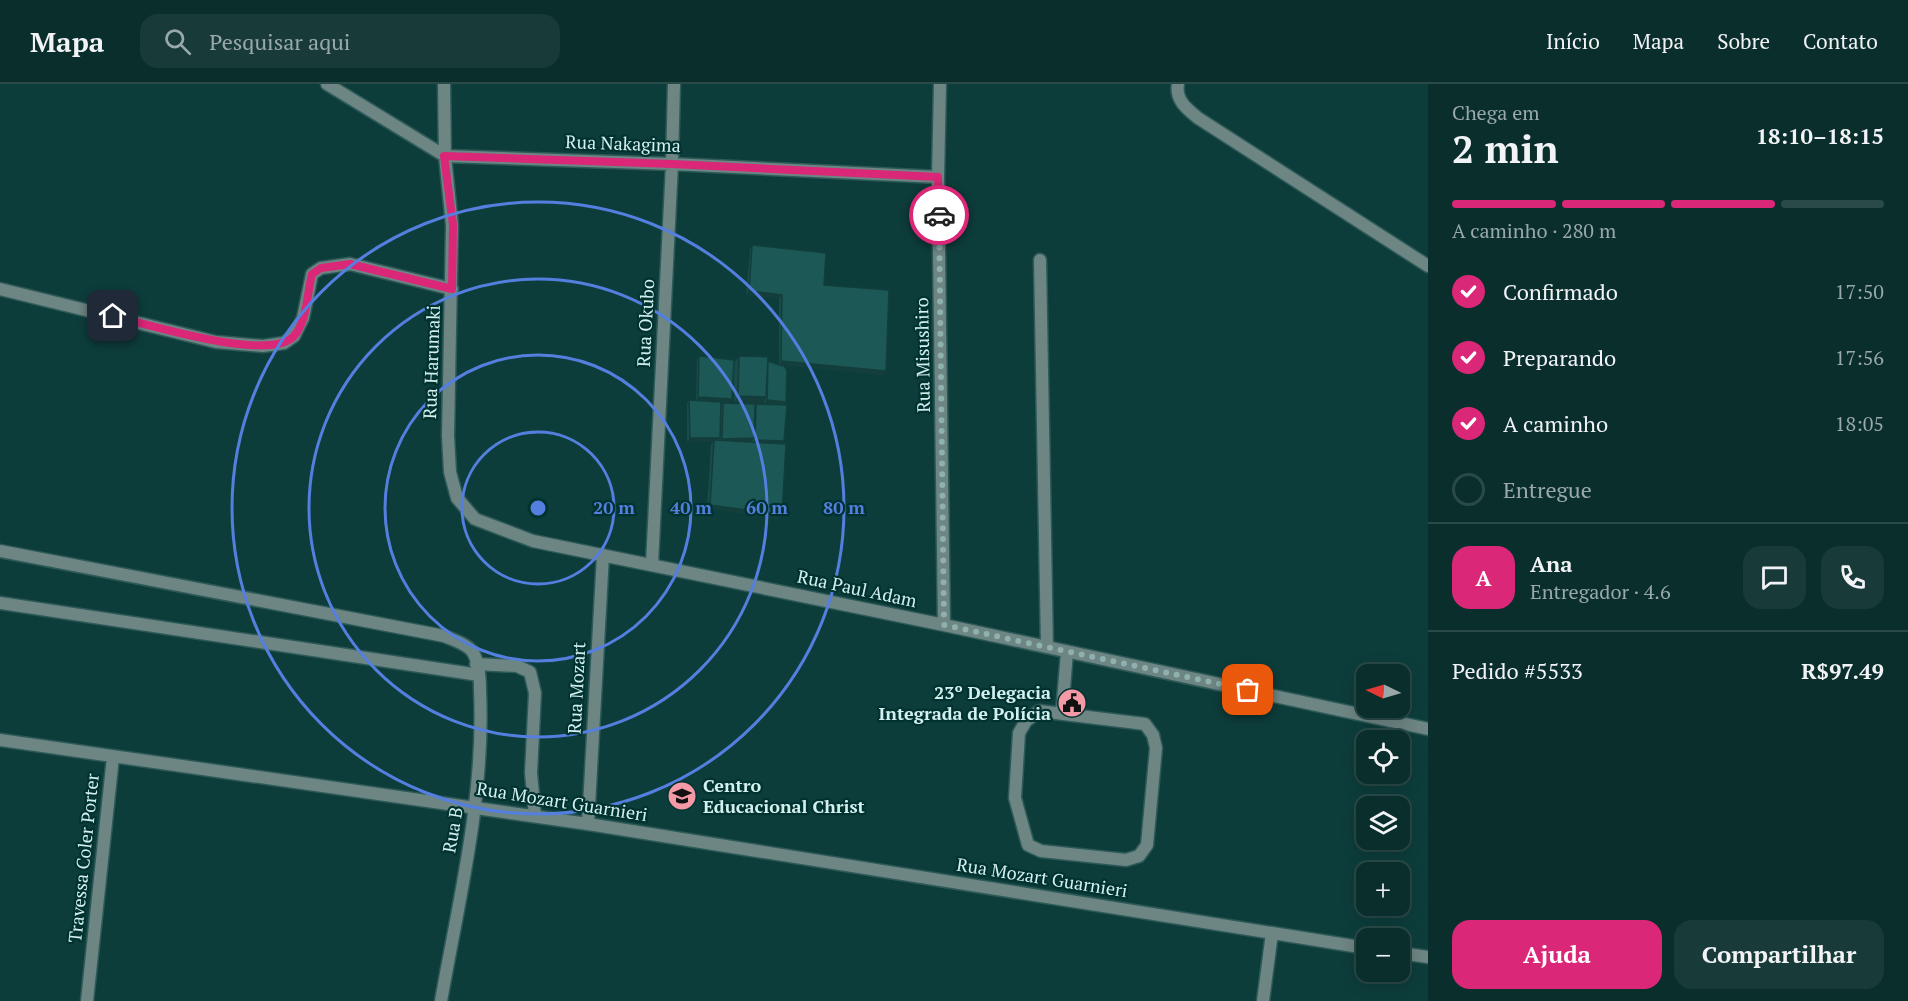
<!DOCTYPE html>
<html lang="pt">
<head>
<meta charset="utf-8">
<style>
  :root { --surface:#0a2e2c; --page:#183a38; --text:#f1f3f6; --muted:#99a8a9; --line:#2a4a48; --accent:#db2777 }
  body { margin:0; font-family:"PT Serif",serif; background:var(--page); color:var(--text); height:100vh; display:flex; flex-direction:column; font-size:22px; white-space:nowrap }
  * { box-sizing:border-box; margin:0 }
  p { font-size:20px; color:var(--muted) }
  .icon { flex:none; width:33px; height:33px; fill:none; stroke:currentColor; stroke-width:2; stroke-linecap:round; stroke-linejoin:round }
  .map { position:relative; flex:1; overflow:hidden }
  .panel { display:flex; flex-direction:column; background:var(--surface); width:480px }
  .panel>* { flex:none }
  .needle { width:39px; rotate:275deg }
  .tools { position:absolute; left:1356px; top:580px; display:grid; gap:12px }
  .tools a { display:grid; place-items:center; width:54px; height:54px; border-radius:12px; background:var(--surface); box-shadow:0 3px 15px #0003,0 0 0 2px var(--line); font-size:30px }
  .pin { position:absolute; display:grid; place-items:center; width:51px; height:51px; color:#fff; margin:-26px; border-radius:12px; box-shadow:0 3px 9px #0006 }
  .courier { position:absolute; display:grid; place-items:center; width:60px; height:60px; margin:-30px; border:4px solid #db2777; border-radius:50%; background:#fff; color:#222; box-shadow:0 2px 8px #0007 }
  .summary em { font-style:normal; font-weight:800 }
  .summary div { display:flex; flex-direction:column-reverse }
  .summary { display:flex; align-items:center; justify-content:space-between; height:102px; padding:0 24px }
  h1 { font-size:39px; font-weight:800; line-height:45px }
  .bar { display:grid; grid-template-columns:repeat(4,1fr); gap:9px 6px; align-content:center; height:72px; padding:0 24px }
  .bar i { height:8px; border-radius:4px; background:var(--line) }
  .bar .active { background:var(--accent) }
  .bar p { grid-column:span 4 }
  .line { display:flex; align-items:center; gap:15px; padding:0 24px; border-top:2px solid var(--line) }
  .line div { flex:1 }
  .round { display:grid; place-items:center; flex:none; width:63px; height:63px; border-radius:18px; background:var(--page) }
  ol { padding:0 24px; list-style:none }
  li { display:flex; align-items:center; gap:18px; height:66px }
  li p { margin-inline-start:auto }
  li .icon { padding:6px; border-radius:50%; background:var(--accent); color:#fff; stroke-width:4 }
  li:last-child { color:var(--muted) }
  li i { width:33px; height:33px; border:3px solid var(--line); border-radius:50% }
  .primary-button { display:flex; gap:12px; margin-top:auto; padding:12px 24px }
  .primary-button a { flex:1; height:69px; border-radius:18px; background:var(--accent); color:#fff; font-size:24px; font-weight:800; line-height:69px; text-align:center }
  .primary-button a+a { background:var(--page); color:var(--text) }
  header { display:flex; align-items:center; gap:36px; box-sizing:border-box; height:84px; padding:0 30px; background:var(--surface); border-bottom:2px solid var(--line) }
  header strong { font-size:28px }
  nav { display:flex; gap:33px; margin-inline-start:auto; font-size:21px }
  .search { width:420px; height:54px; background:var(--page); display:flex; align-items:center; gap:15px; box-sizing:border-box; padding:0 21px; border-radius:18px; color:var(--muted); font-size:22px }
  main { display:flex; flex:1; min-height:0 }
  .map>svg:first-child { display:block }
</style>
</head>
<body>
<header>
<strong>Mapa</strong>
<div class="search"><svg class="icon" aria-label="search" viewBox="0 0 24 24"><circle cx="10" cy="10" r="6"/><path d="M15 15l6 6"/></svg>Pesquisar aqui</div>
<nav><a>Início</a><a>Mapa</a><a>Sobre</a><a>Contato</a></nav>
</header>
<main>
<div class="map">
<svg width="1428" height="917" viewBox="0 0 1428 917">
  <rect width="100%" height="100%" fill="#0d3d3b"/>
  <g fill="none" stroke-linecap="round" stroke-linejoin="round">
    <g stroke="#2d5a58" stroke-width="15">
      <path id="lane" d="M1039,627L1145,640L1153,651L1156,664L1147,761L1139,772L1126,776L1041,767L1028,761L1015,714L1019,649L1026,637Z
        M1062,628L1067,568"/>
    </g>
    <g stroke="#2d5a58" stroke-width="15">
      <path id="street" d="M327,0L445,72L672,80L938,93
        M444,0L445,72L452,141L448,352L450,388L457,414L475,435L533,457L944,541L1428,645
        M940,0L938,93L944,541
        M1178,0C1175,16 1187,25 1198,34L1428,182
        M1040,176L1047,563
        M0,205L216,258L263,262L284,259L294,252L303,234L312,190L321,184L350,180L452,205
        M0,467L444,552C453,556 465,559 472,567C479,577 480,596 480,607C485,712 459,815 441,917
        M652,480L672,80L674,0
        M0,519L479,591
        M476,580L517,582L530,588L535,609L531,689L535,732
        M0,656L588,740L1366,864
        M588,740L603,471
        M1400,869L1428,873
        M87,917L113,673
        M1263,917L1272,849"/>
    </g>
    <use href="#lane" stroke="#6d8583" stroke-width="12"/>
    <use href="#street" stroke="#6d8583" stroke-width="12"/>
  </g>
  <path fill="#174c4a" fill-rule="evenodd" d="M752,161L824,201L883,291L784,281L779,435L707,424L711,360L713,358H687V319L689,316H696L697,276L699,272L734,279L739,272L768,277L779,281V214L746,211L750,165ZM734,283V319L762,320L765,316L764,320L781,321L756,320L755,322L723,319L720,322L721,318L730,319L732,315Z"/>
  <path fill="#133e3c" d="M749,207L782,211L779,214L746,211Z
    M781,277L886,287L883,291L782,281V278L780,281H779Z
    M738,312L766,313L762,320L734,319Z
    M698,313L732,315L730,319L696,316Z
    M767,316L786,318L783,321L764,320Z
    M690,354H720L717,358L714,356L713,358H687Z
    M754,354L751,358H720L722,355Z
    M755,356L784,357L782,360L753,359Z
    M710,421L782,431L779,435L707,424Z"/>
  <path fill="#1b5856" stroke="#133e3c" stroke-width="1.5" d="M752,161L826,169L824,201L889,206L886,287L781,277L782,211L749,207Z
    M699,272L734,276L732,315L698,313Z
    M739,272L768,273L766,313L738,312Z
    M768,277L782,282V278L787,287L786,318L767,316Z
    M689,316L721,318L720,354H690Z
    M723,319L755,320L754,354L722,355Z
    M756,320L787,321L784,357L755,356Z
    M714,356L786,360L782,431L710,421Z"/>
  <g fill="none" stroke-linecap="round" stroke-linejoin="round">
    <path stroke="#8eb1af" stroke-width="6" stroke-dasharray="0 10.8" d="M939,131L944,541L1248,606"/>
    <path stroke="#db2777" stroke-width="8" d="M113,232C146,240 270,279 294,252C307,238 307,209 312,190L321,184L350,180L452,205L453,141L444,72L672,80L938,93L939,131"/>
  </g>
  <g fill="none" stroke="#547fdf" stroke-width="3">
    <circle cx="538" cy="424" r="76"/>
    <circle cx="538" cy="424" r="153"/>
    <circle cx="538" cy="424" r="229"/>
    <circle cx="538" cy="424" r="306"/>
  </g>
  <defs>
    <g id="civic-disc" transform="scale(1.5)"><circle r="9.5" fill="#f49aa6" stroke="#003230"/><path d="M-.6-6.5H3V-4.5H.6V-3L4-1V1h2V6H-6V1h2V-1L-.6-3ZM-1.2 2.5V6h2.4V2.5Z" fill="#111"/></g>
    <g id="school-disc" transform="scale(1.5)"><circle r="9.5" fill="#f49aa6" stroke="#003230"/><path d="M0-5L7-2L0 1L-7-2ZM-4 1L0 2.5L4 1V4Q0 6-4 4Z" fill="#111"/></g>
  </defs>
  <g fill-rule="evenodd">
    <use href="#civic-disc" x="1072" y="619"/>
    <use href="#school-disc" x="682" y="712"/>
  </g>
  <g text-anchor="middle" stroke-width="4.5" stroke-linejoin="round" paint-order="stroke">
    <g font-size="18" fill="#d3f0ee" stroke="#003230">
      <text transform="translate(623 60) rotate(2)" y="6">Rua Nakagima</text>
      <text transform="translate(646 239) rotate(-87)" y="6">Rua Okubo</text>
      <text transform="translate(923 271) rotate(-91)" y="6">Rua Misushiro</text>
      <text transform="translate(432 278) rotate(-88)" y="6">Rua Harumaki</text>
      <text transform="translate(857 505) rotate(12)" y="6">Rua Paul Adam</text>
      <text transform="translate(577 604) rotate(-87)" y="6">Rua Mozart</text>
      <text transform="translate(562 718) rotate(9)" y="6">Rua Mozart Guarnieri</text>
      <text transform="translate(453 746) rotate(-80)" y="6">Rua B</text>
      <text transform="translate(84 774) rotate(-84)" y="6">Travessa Coler Porter</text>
      <text transform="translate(1042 794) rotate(9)" y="6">Rua Mozart Guarnieri</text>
    </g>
    <g font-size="18" font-weight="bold" fill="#d3f0ee" stroke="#003230" text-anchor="end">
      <text x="1051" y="615">23º Delegacia<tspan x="1051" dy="21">Integrada de Polícia</tspan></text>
      <text x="703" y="708" text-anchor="start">Centro<tspan x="703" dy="21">Educacional Christ</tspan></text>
    </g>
  </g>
  <circle cx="538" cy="424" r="9" fill="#547fdf" stroke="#003230" stroke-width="3"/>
  <g font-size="18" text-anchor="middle" font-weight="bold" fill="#547fdf" stroke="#003230" stroke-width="4.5" stroke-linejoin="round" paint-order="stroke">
    <text x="614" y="430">20 m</text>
    <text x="691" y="430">40 m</text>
    <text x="767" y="430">60 m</text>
    <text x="844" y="430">80 m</text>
  </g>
</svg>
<div class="tools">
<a><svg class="needle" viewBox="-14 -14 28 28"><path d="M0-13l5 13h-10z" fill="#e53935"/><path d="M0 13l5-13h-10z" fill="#99a8a9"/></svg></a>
<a><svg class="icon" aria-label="locate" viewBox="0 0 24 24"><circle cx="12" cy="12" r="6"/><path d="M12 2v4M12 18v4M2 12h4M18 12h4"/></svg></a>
<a><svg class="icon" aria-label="layers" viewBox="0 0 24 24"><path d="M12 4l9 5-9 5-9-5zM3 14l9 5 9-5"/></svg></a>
<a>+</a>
<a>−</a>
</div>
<div class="pin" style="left:1248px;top:606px;background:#ea580c"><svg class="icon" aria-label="bag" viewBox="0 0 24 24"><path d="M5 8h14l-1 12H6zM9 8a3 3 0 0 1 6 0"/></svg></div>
<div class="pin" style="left:113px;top:232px;background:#1f2937"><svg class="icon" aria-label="home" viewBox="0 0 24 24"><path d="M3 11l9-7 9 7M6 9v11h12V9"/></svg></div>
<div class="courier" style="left:939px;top:131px"><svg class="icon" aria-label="car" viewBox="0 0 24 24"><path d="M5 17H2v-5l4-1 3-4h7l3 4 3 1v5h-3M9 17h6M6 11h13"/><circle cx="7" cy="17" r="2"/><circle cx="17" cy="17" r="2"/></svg></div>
</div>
<section class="panel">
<div class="summary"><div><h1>2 min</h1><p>Chega em</p></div><em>18:10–18:15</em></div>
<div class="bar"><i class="active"></i><i class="active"></i><i class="active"></i><i></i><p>A caminho · 280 m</p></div>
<ol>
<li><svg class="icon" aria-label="check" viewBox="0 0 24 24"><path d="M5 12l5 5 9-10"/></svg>Confirmado<p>17:50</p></li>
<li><svg class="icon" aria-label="check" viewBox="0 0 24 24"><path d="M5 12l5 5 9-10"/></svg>Preparando<p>17:56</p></li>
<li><svg class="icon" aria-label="check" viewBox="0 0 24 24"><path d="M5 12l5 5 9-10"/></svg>A caminho<p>18:05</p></li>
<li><i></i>Entregue</li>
</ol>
<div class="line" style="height:108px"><b class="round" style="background:var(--accent);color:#fff">A</b><div><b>Ana</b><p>Entregador · 4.6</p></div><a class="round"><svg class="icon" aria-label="chat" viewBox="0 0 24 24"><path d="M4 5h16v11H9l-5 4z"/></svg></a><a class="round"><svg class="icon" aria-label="phone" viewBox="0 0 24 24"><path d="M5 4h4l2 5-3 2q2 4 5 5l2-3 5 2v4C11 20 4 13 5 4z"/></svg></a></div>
<div class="line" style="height:78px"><div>Pedido #5533</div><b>R$97.49</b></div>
<div class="primary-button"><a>Ajuda</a><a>Compartilhar</a></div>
</section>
</main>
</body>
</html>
